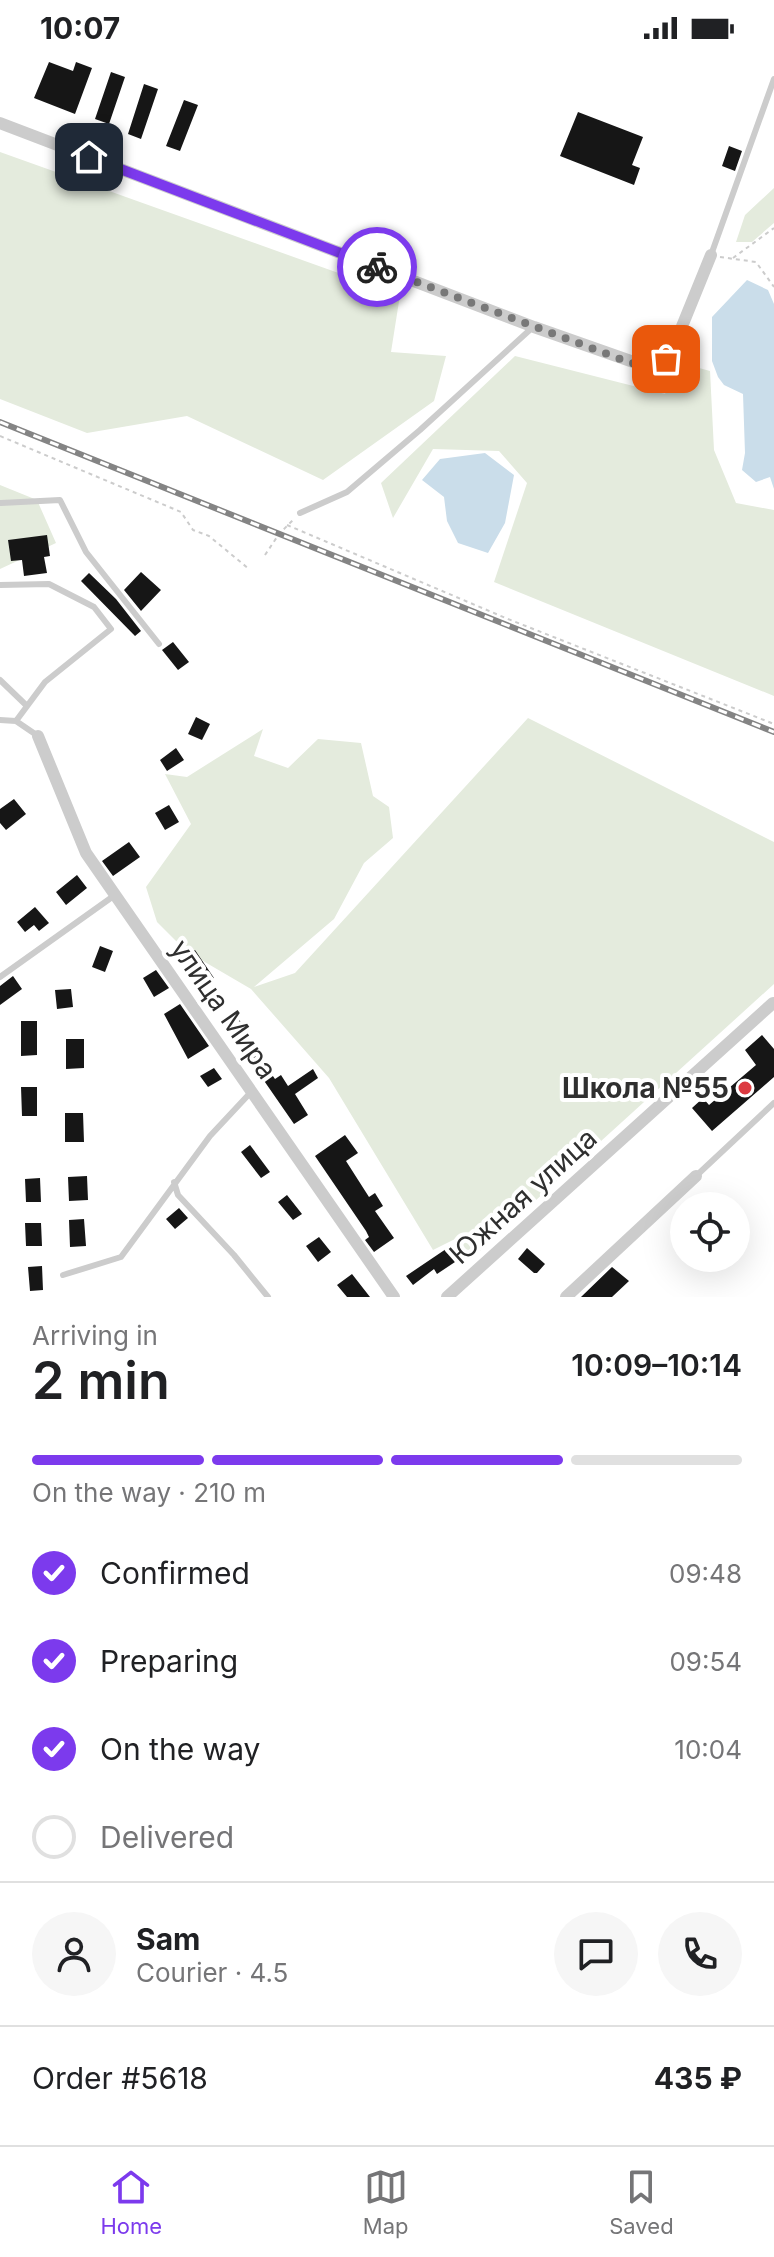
<!DOCTYPE html>
<html lang="en">
<head>
<meta charset="utf-8">
<style>
  :root { --surface:#fff; --page:#f6f6f6; --text:#202124; --muted:#757577; --line:#e0e0e0; --accent:#7c3aed }
  body { margin:0; font-family:Inter,sans-serif; background:var(--page); color:var(--text); height:100vh; display:flex; flex-direction:column; font-size:30px; white-space:nowrap }
  * { box-sizing:border-box; margin:0 }
  p { font-size:26px; color:var(--muted) }
  .icon { flex:none; width:44px; height:44px; fill:none; stroke:currentColor; stroke-width:2; stroke-linecap:round; stroke-linejoin:round }
  .map { position:relative; height:1241px; overflow:hidden }
  .details { display:flex; flex-direction:column; background:var(--surface); flex:1 }
  .details>* { flex:none }
  .buttons { position:absolute; left:670px; top:1136px; display:grid; gap:16px }
  .buttons a { display:grid; place-items:center; width:80px; height:80px; border-radius:50%; background:var(--surface); box-shadow:0 8px 32px #0002; font-size:40px }
  .pin { position:absolute; display:grid; place-items:center; width:68px; height:68px; color:#fff; margin:-34px; border-radius:16px; box-shadow:0 4px 12px #0006 }
  .courier { position:absolute; display:grid; place-items:center; width:80px; height:80px; margin:-40px; border:6px solid #7c3aed; border-radius:50%; background:#fff; color:#222; box-shadow:0 2px 10px #0007 }
  .overview em { font-style:normal; font-weight:600 }
  .overview div { display:flex; flex-direction:column-reverse }
  .overview { display:flex; align-items:center; justify-content:space-between; height:136px; padding:0 32px }
  h1 { font-size:52px; font-weight:600; line-height:60px }
  .bar { display:grid; grid-template-columns:repeat(4,1fr); gap:12px 8px; align-content:center; height:96px; padding:0 32px }
  .bar i { height:10px; border-radius:6px; background:var(--line) }
  .bar .selected { background:var(--accent) }
  .bar p { grid-column:span 4 }
  .line { display:flex; align-items:center; gap:20px; padding:0 32px; border-top:2px solid var(--line) }
  .line div { flex:1 }
  .round { display:grid; place-items:center; flex:none; width:84px; height:84px; border-radius:42px; background:var(--page) }
  ol { padding:0 32px; list-style:none }
  li { display:flex; align-items:center; gap:24px; height:88px }
  li p { margin-inline-start:auto }
  li .icon { padding:8px; border-radius:50%; background:var(--accent); color:#fff; stroke-width:4 }
  li:last-child { color:var(--muted) }
  li i { width:44px; height:44px; border:4px solid var(--line); border-radius:50% }
  .status { display:flex; justify-content:space-between; align-items:center; height:56px; padding:0 40px; background:var(--surface); direction:ltr }
  .status svg { height:22px; fill:currentColor }
  .tabs { display:flex; justify-content:space-around; align-items:center; height:112px; border-top:2px solid var(--line); background:var(--surface); font-size:22px; color:var(--muted) }
  .tabs a { display:grid; justify-items:center; gap:4px }
  .tabs .selected { color:var(--accent) }
  .map>svg:first-child { display:block }
</style>
</head>
<body>
<div class="status"><b>10:07</b><svg viewBox="0 0 49 12"><path d="M0 12V9h3v3zM5 12V6h3v6zM10 12V3h3v9zM15 12V0h3v12zM26 1h20v11H26zM47 4h2v5h-2z"/></svg></div>
<div class="map">
<svg width="774" height="1241" viewBox="0 0 774 1241">
  <rect width="100%" height="100%" fill="#fff"/>
  <path fill="#e4ebdd" d="M0,96L400,239L391,296L446,300L434,345L323,424L187,360L87,377L0,343Z
    M774,132V167L752,186H736L745,159Z
    M515,300L665,338L681,307L710,315L714,394L736,447L774,454V640L494,526L527,427L499,395L433,393L393,462L381,427Z
    M0,429L37,444L56,487L0,513Z
    M528,662L774,786V928L470,1204L455,1183L433,1194L329,1022L251,933L186,895L157,866L146,831L191,768L165,718L187,721L263,673L254,700L288,712L318,683L361,687L373,740L389,751L393,782L364,807L334,863L254,931L295,917Z"/>
  <path fill="#caddea" d="M747,224L768,234L774,248V433L770,421L756,426L742,414L745,397L743,338L724,329L718,321L712,305V261Z
    M485,397L514,419L505,467L488,497L458,487L447,465L444,441L422,424L440,403Z"/>
  <path fill="#161616" d="M49,6L73,15L76,6L92,12L75,58L34,42Z
    M111,16L125,21L109,68L95,63Z
    M144,28L158,33L141,83L128,78Z
    M184,44L198,49L180,95L166,90Z
    M578,56L643,81L632,109L640,112L634,129L560,100Z
    M729,90L742,95L735,115L722,110Z
    M47,479L50,500L44,501L47,517L24,520L22,504L11,505L8,484Z
    M141,516L161,534L141,555L124,534Z
    M89,517L116,543L141,575L135,580L81,525Z
    M173,586L189,606L178,614L162,594Z
    M196,661L210,668L202,684L188,678Z
    M176,692L184,704L167,715L160,704Z
    M14,743L26,758L6,774L0,767V753Z
    M169,749L179,766L165,774L155,757Z
    M129,786L140,801L113,820L102,805Z
    M77,819L87,832L66,849L56,836Z
    M35,851L49,867L39,875L34,869L25,876L17,866Z
    M100,890L113,895L105,916L92,911Z
    M195,894L214,922L202,931L187,910L183,913L178,906Z
    M156,914L169,932L154,941L143,922Z
    M13,920L22,933L0,949V930Z
    M71,933L73,951L57,953L55,934Z
    M180,948L209,990L188,1003L164,958Z
    M234,957L248,975L237,984L223,966Z
    M21,965H37V999L21,1000Z
    M762,979L774,993V1021L712,1075L692,1052L703,1042L709,1049L756,1009L745,994Z
    M66,983H84V1012L66,1013Z
    M257,997L275,1023L281,1019L288,1030L313,1013L318,1022L295,1038L308,1059L294,1068L249,1003Z
    M214,1012L222,1023L208,1031L200,1020Z
    M21,1031H37V1060H22Z
    M65,1057H83L84,1086H65Z
    M345,1079L358,1097L346,1105L369,1141L375,1137L383,1150L375,1155L394,1182L374,1196L365,1184L369,1181L366,1175L315,1100Z
    M250,1089L270,1116L261,1122L241,1096Z
    M87,1120L88,1144L69,1145L68,1121Z
    M40,1122L41,1146H26L25,1123Z
    M287,1139L302,1158L293,1164L278,1146Z
    M179,1152L188,1162L175,1173L166,1163Z
    M84,1163L86,1190L70,1191L69,1164Z
    M25,1167H41L42,1190H26Z
    M319,1181L331,1196L318,1206L306,1190Z
    M527,1192L545,1208L537,1217H534L518,1203Z
    M446,1193L455,1206L437,1218L434,1213L413,1229L406,1220Z
    M42,1210L43,1234L30,1235L28,1211Z
    M612,1211L629,1225L612,1241H581Z
    M352,1218L370,1241H347L337,1229Z"/>
  <g fill="none" stroke-linecap="round" stroke-linejoin="round">
    <path stroke="#ccc" stroke-width="2" stroke-dasharray="4 4" stroke-linecap="butt" d="M720,201L756,206L774,231
      M733,202L774,172
      M0,380L181,456L193,474L209,480L249,513
      M287,469L508,563L774,668
      M265,499L279,478L294,463"/>
    <path stroke="#ccc" stroke-width="6" d="M711,199L774,23
      M1,447L60,444L86,496L159,588
      M300,457L347,436L420,374L533,271
      M0,529L49,528L94,551L111,573L45,626L16,665
      M0,624L27,650
      M0,664L16,665L38,680
      M0,921L115,839
      M696,1120L774,1047
      M174,1126L178,1139L234,1199L268,1241
      M63,1219L121,1201L210,1080L252,1035"/>
    <path stroke="#ccc" stroke-width="12" d="M0,67L534,271L642,309L659,307L672,295L711,199
      M38,680L86,797L394,1241
      M447,1241L773,947
      M566,1241L696,1120"/>
    <g stroke="#848484" stroke-width="6">
      <path id="rail" d="M0,366L774,676"/>
    </g>
    <use href="#rail" stroke="#fff" stroke-width="3" stroke-dasharray="9" stroke-linecap="butt"/>
  </g>
  <g fill="none" stroke-linecap="round" stroke-linejoin="round">
    <path stroke="#787878" stroke-width="8" stroke-dasharray="0 14.4" d="M377,211L631,307L650,309L666,303"/>
    <path stroke="#7c3aed" stroke-width="10" d="M89,101L377,211"/>
  </g>
  <circle fill="#dc3a41" stroke="#fff" stroke-width="3" cx="745" cy="1032" r="8"/>
  <g text-anchor="middle" stroke-width="8" stroke-linejoin="round" paint-order="stroke">
    <g font-size="28" fill="#2f2f2f" stroke="#fff">
      <text transform="translate(224 953) rotate(55)" y="10">улица Мира</text>
      <text transform="translate(523 1140) rotate(-42)" y="10">Южная улица</text>
    </g>
    <g font-size="28" font-weight="bold" fill="#2f2f2f" stroke="#fff" text-anchor="end">
      <text x="729" y="1042">Школа №55</text>
    </g>
  </g>
</svg>
<div class="buttons">
<a><svg class="icon" aria-label="locate" viewBox="0 0 24 24"><circle cx="12" cy="12" r="6"/><path d="M12 2v4M12 18v4M2 12h4M18 12h4"/></svg></a>
</div>
<div class="pin" style="left:666px;top:303px;background:#ea580c"><svg class="icon" aria-label="bag" viewBox="0 0 24 24"><path d="M5 8h14l-1 12H6zM9 8a3 3 0 0 1 6 0"/></svg></div>
<div class="pin" style="left:89px;top:101px;background:#1f2937"><svg class="icon" aria-label="home" viewBox="0 0 24 24"><path d="M3 11l9-7 9 7M6 9v11h12V9"/></svg></div>
<div class="courier" style="left:377px;top:211px"><svg class="icon" aria-label="bike" viewBox="0 0 24 24"><circle cx="6" cy="16" r="4"/><circle cx="18" cy="16" r="4"/><path d="M6 16l4-8h5l3 8M10 8l3 8H6M13 5h3"/></svg></div>
</div>
<section class="details">
<div class="overview"><div><h1>2 min</h1><p>Arriving in</p></div><em>10:09–10:14</em></div>
<div class="bar"><i class="selected"></i><i class="selected"></i><i class="selected"></i><i></i><p>On the way · 210 m</p></div>
<ol>
<li><svg class="icon" aria-label="check" viewBox="0 0 24 24"><path d="M5 12l5 5 9-10"/></svg>Confirmed<p>09:48</p></li>
<li><svg class="icon" aria-label="check" viewBox="0 0 24 24"><path d="M5 12l5 5 9-10"/></svg>Preparing<p>09:54</p></li>
<li><svg class="icon" aria-label="check" viewBox="0 0 24 24"><path d="M5 12l5 5 9-10"/></svg>On the way<p>10:04</p></li>
<li><i></i>Delivered</li>
</ol>
<div class="line" style="height:144px"><a class="round"><svg class="icon" aria-label="person" viewBox="0 0 24 24"><circle cx="12" cy="8" r="4"/><path d="M4 21q1-7 8-7t8 7"/></svg></a><div><b>Sam</b><p>Courier · 4.5</p></div><a class="round"><svg class="icon" aria-label="chat" viewBox="0 0 24 24"><path d="M4 5h16v11H9l-5 4z"/></svg></a><a class="round"><svg class="icon" aria-label="phone" viewBox="0 0 24 24"><path d="M5 4h4l2 5-3 2q2 4 5 5l2-3 5 2v4C11 20 4 13 5 4z"/></svg></a></div>
<div class="line" style="height:104px"><div>Order #5618</div><b>435 ₽</b></div>
</section>
<nav class="tabs">
<a class="selected"><svg class="icon" aria-label="home" viewBox="0 0 24 24"><path d="M3 11l9-7 9 7M6 9v11h12V9"/></svg>Home</a>
<a><svg class="icon" aria-label="map" viewBox="0 0 24 24"><path d="M3 6l6-2 6 2 6-2v14l-6 2-6-2-6 2zM9 4v14M15 6v14"/></svg>Map</a>
<a><svg class="icon" aria-label="saved" viewBox="0 0 24 24"><path d="M7 4h10v16l-5-4-5 4z"/></svg>Saved</a>
</nav>
</body>
</html>
